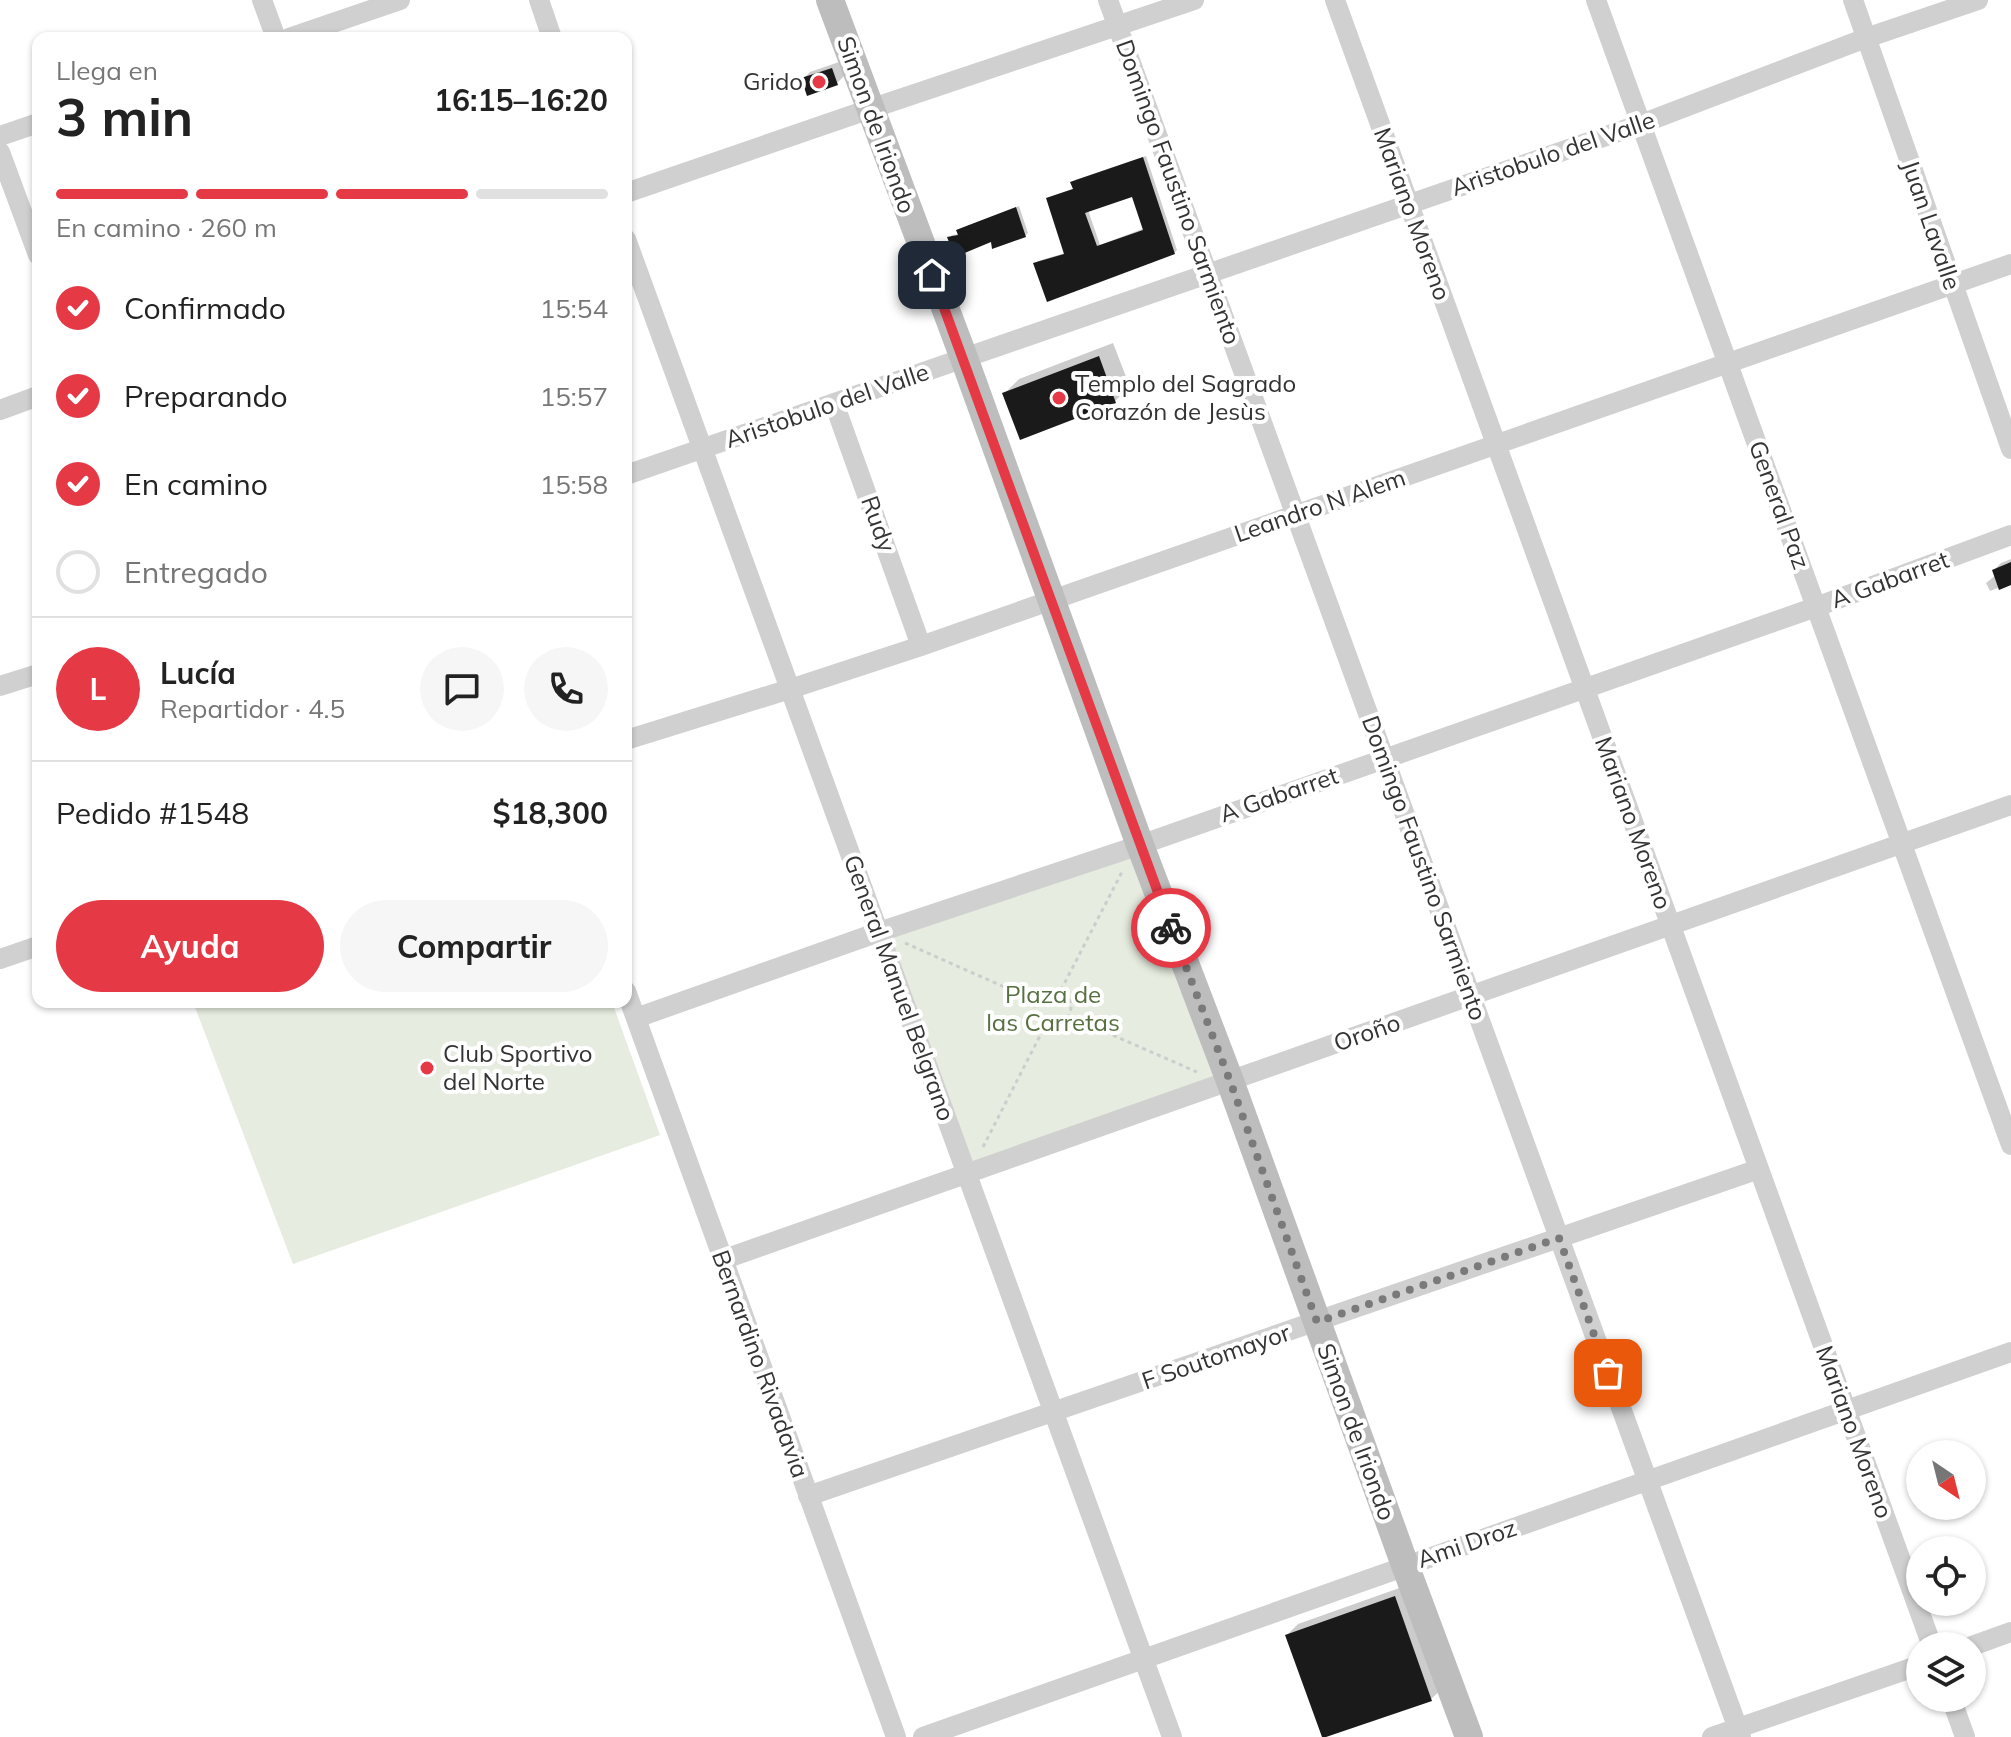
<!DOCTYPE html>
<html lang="es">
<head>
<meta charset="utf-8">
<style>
  :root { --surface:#fff; --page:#f6f6f6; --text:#222; --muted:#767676; --line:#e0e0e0; --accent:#e63946 }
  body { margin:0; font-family:Mulish,sans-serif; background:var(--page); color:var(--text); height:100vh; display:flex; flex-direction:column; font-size:30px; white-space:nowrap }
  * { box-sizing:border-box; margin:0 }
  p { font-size:26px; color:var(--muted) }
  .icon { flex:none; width:44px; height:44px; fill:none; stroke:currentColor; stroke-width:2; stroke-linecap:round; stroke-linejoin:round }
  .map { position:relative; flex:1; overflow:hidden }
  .side { position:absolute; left:32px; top:32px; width:600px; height:976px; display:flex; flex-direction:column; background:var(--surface); border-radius:16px; box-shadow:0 2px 6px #0004 }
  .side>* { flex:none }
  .needle { width:52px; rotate:145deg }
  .controls { position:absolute; left:1906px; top:1440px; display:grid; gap:16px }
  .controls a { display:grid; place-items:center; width:80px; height:80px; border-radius:50%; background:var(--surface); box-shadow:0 2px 6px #0004; font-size:40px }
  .pin { position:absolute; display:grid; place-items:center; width:68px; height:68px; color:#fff; margin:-34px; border-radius:16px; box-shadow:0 4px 12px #0006 }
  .courier { position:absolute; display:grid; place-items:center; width:80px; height:80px; margin:-40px; border:6px solid #e63946; border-radius:50%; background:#fff; color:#222; box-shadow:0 2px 10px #0007 }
  .overview em { font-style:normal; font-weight:700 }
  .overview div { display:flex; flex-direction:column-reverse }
  .overview { display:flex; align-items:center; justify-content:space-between; height:136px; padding:0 24px }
  h1 { font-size:52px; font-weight:700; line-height:60px }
  .bar { display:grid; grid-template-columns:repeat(4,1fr); gap:12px 8px; align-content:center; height:96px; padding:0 24px }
  .bar i { height:10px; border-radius:6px; background:var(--line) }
  .bar .on { background:var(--accent) }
  .bar p { grid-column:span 4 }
  .line { display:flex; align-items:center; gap:20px; padding:0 24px; border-top:2px solid var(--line) }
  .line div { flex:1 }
  .round { display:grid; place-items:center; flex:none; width:84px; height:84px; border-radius:42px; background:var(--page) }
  ol { padding:0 24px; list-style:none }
  li { display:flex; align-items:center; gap:24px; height:88px }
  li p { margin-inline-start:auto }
  li .icon { padding:8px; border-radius:50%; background:var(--accent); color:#fff; stroke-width:4 }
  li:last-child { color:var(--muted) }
  li i { width:44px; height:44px; border:4px solid var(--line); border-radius:50% }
  .action { display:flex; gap:16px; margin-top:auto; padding:16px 24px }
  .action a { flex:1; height:92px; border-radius:48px; background:var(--accent); color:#fff; font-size:32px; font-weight:700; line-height:92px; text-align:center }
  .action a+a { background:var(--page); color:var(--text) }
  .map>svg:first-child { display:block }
</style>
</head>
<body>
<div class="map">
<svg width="2011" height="1737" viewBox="0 0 2011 1737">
  <rect width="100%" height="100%" fill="#fff"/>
  <path fill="#e6ecdf" d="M1140,845L1230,1081L967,1175L879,932Z
    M193,1002H612L660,1135L293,1264Z"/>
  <path fill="#0003" fill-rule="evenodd" d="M839,62L844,76L837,83L803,79L810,72Z
    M1146,156L1177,250L1174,253L1035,264L1038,261L1065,253L1049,199L1052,196L1075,188L1073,183L1075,180ZM1133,194L1145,228L1100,245L1088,210Z
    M1019,206L1028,233L1025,236L993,239L950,238L952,235L960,234L959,231L962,228Z
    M1113,343L1130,387L1115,401L1004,394L1019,379Z
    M2011,559V583L1990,591L1986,583L1996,575L1994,570L2001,563Z
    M1405,1586L1442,1689L1431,1699L1287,1635L1298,1624Z"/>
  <path fill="#1a1a1a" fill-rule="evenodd" d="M832,68L838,85L807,96L801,78Z
    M1143,157L1175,254L1047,302L1033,263L1064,254L1046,198L1073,189L1070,182ZM1132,197L1143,230L1097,246L1085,213Z
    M1016,207L1026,237L992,249L991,242L955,257L947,237L958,235L956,230Z
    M1099,356L1116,403L1020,440L1002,393Z
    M2011,562V585L1999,590L1992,570Z
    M1395,1596L1432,1701L1326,1737H1322L1285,1635Z"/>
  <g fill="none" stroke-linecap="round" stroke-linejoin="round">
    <path stroke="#cdcdcd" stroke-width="3" stroke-dasharray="4 4" stroke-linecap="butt" d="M905,943L1036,1001
      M1035 1007a18 18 0 1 1 36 0a18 18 0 1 1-36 0Z
      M1061,990L1123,870
      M1069,1016L1197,1072
      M983,1147L1046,1024"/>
    <path stroke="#d0d0d0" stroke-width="20" d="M262,0L276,38
      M539,0L552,38
      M1108,0L1741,1737
      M1335,0L1932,1646
      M1596,0L2011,1145
      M1853,0L2011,449
      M289,38L400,0
      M0,136L38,123
      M0,152L38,255
      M626,193L870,109L1194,0
      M626,239L1172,1737
      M834,403L921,646
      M0,410L38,396
      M626,475L1641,124L1866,38L1978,0
      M0,686L38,674
      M626,740L790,689L921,646L2011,264
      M0,959L38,946
      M626,991L896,1737
      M636,1018L879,932L1140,845L1816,607L2011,535
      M722,1260L2011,805
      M808,1496L1759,1169
      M1972,1646L2011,1632
      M1951,1698L1965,1737
      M923,1737L2011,1352
      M1712,1737L1920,1665"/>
    <path stroke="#bdbdbd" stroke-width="28" d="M830,0L964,358L1140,845L1230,1081L1405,1565L1469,1737"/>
  </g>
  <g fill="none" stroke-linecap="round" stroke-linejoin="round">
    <path stroke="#7a7a7a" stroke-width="8" stroke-dasharray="0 14.4" d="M1171,928L1230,1081L1317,1322L1559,1238L1608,1373"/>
    <path stroke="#e63946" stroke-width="10" d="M932,275L1171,928"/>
  </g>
  <g fill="#e63946" stroke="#fff" stroke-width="3">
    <circle cx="819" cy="82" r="8"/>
    <circle cx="1059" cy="398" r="8"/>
    <circle cx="427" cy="1068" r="8"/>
  </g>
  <g text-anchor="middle" stroke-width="8" stroke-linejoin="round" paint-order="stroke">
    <g font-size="24" fill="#333" stroke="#fff" text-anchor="start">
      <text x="803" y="90" text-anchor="end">Grido</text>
      <text x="1075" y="392">Templo del Sagrado<tspan x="1075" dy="28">Corazón de Jesùs</tspan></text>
      <text x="443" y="1062">Club Sportivo<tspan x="443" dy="28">del Norte</tspan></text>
    </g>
    <g font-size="24" fill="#333" stroke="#fff">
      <text transform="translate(876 125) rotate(70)" y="8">Simon de Iriondo</text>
      <text transform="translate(1553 154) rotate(-19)" y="8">Aristobulo del Valle</text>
      <text transform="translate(1178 192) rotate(70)" y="8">Domingo Faustino Sarmiento</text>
      <text transform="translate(1412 214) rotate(70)" y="8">Mariano Moreno</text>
      <text transform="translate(1931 225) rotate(71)" y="8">Juan Lavalle</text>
      <text transform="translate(827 406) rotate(-19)" y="8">Aristobulo del Valle</text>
      <text transform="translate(1779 505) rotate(70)" y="8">General Paz</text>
      <text transform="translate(1320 506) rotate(-19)" y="8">Leandro N Alem</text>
      <text transform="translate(878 524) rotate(70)" y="8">Rudy</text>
      <text transform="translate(1890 580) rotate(-20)" y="8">A Gabarret</text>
      <text transform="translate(1279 795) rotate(-19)" y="8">A Gabarret</text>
      <text transform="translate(1633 823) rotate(70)" y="8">Mariano Moreno</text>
      <text transform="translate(1424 868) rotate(70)" y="8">Domingo Faustino Sarmiento</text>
      <text transform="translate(899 988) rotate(70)" y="8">General Manuel Belgrano</text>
      <text transform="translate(1367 1033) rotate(-19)" y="8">Oroño</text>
      <text transform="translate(1216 1357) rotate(-19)" y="8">F Soutomayor</text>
      <text transform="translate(760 1364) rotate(70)" y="8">Bernardino Rivadavia</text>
      <text transform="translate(1356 1432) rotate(70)" y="8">Simon de Iriondo</text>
      <text transform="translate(1854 1432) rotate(70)" y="8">Mariano Moreno</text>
      <text transform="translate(1467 1544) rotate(-19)" y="8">Ami Droz</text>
    </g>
    <g font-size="24" fill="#56703f" stroke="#fff">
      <text x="1053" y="1003">Plaza de<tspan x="1053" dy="28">las Carretas</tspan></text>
    </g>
  </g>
</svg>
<div class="controls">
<a><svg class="needle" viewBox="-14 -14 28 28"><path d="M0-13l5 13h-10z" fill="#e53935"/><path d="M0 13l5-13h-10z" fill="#767676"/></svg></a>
<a><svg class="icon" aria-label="locate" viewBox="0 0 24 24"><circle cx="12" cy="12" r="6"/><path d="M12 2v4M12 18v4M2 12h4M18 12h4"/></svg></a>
<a><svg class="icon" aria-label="layers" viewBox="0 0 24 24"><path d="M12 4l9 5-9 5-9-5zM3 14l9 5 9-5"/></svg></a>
</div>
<div class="pin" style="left:1608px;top:1373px;background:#ea580c"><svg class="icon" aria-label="bag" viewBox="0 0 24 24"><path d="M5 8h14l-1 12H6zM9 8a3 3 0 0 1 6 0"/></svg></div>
<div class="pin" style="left:932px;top:275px;background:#1f2937"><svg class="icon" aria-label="home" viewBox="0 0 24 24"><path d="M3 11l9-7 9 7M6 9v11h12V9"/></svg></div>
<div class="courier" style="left:1171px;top:928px"><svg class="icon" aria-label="bike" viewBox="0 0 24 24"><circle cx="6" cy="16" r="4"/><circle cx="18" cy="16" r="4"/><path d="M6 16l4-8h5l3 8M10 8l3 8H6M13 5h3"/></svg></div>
<section class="side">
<div class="overview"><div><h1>3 min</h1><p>Llega en</p></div><em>16:15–16:20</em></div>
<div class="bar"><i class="on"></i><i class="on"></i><i class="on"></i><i></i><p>En camino · 260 m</p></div>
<ol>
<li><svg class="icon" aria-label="check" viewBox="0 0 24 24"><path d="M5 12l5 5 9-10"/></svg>Confirmado<p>15:54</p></li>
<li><svg class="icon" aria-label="check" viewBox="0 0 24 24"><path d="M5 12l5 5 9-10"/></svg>Preparando<p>15:57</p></li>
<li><svg class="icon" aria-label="check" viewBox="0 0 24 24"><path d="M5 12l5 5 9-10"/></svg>En camino<p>15:58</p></li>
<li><i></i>Entregado</li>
</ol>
<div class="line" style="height:144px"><b class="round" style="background:var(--accent);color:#fff">L</b><div><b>Lucía</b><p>Repartidor · 4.5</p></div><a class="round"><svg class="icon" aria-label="chat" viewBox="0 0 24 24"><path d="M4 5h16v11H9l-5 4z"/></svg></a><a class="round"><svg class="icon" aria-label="phone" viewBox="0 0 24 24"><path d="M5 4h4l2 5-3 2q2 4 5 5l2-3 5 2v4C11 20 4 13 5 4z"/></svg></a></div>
<div class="line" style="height:104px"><div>Pedido #1548</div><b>$18,300</b></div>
<div class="action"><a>Ayuda</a><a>Compartir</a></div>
</section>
</div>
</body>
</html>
